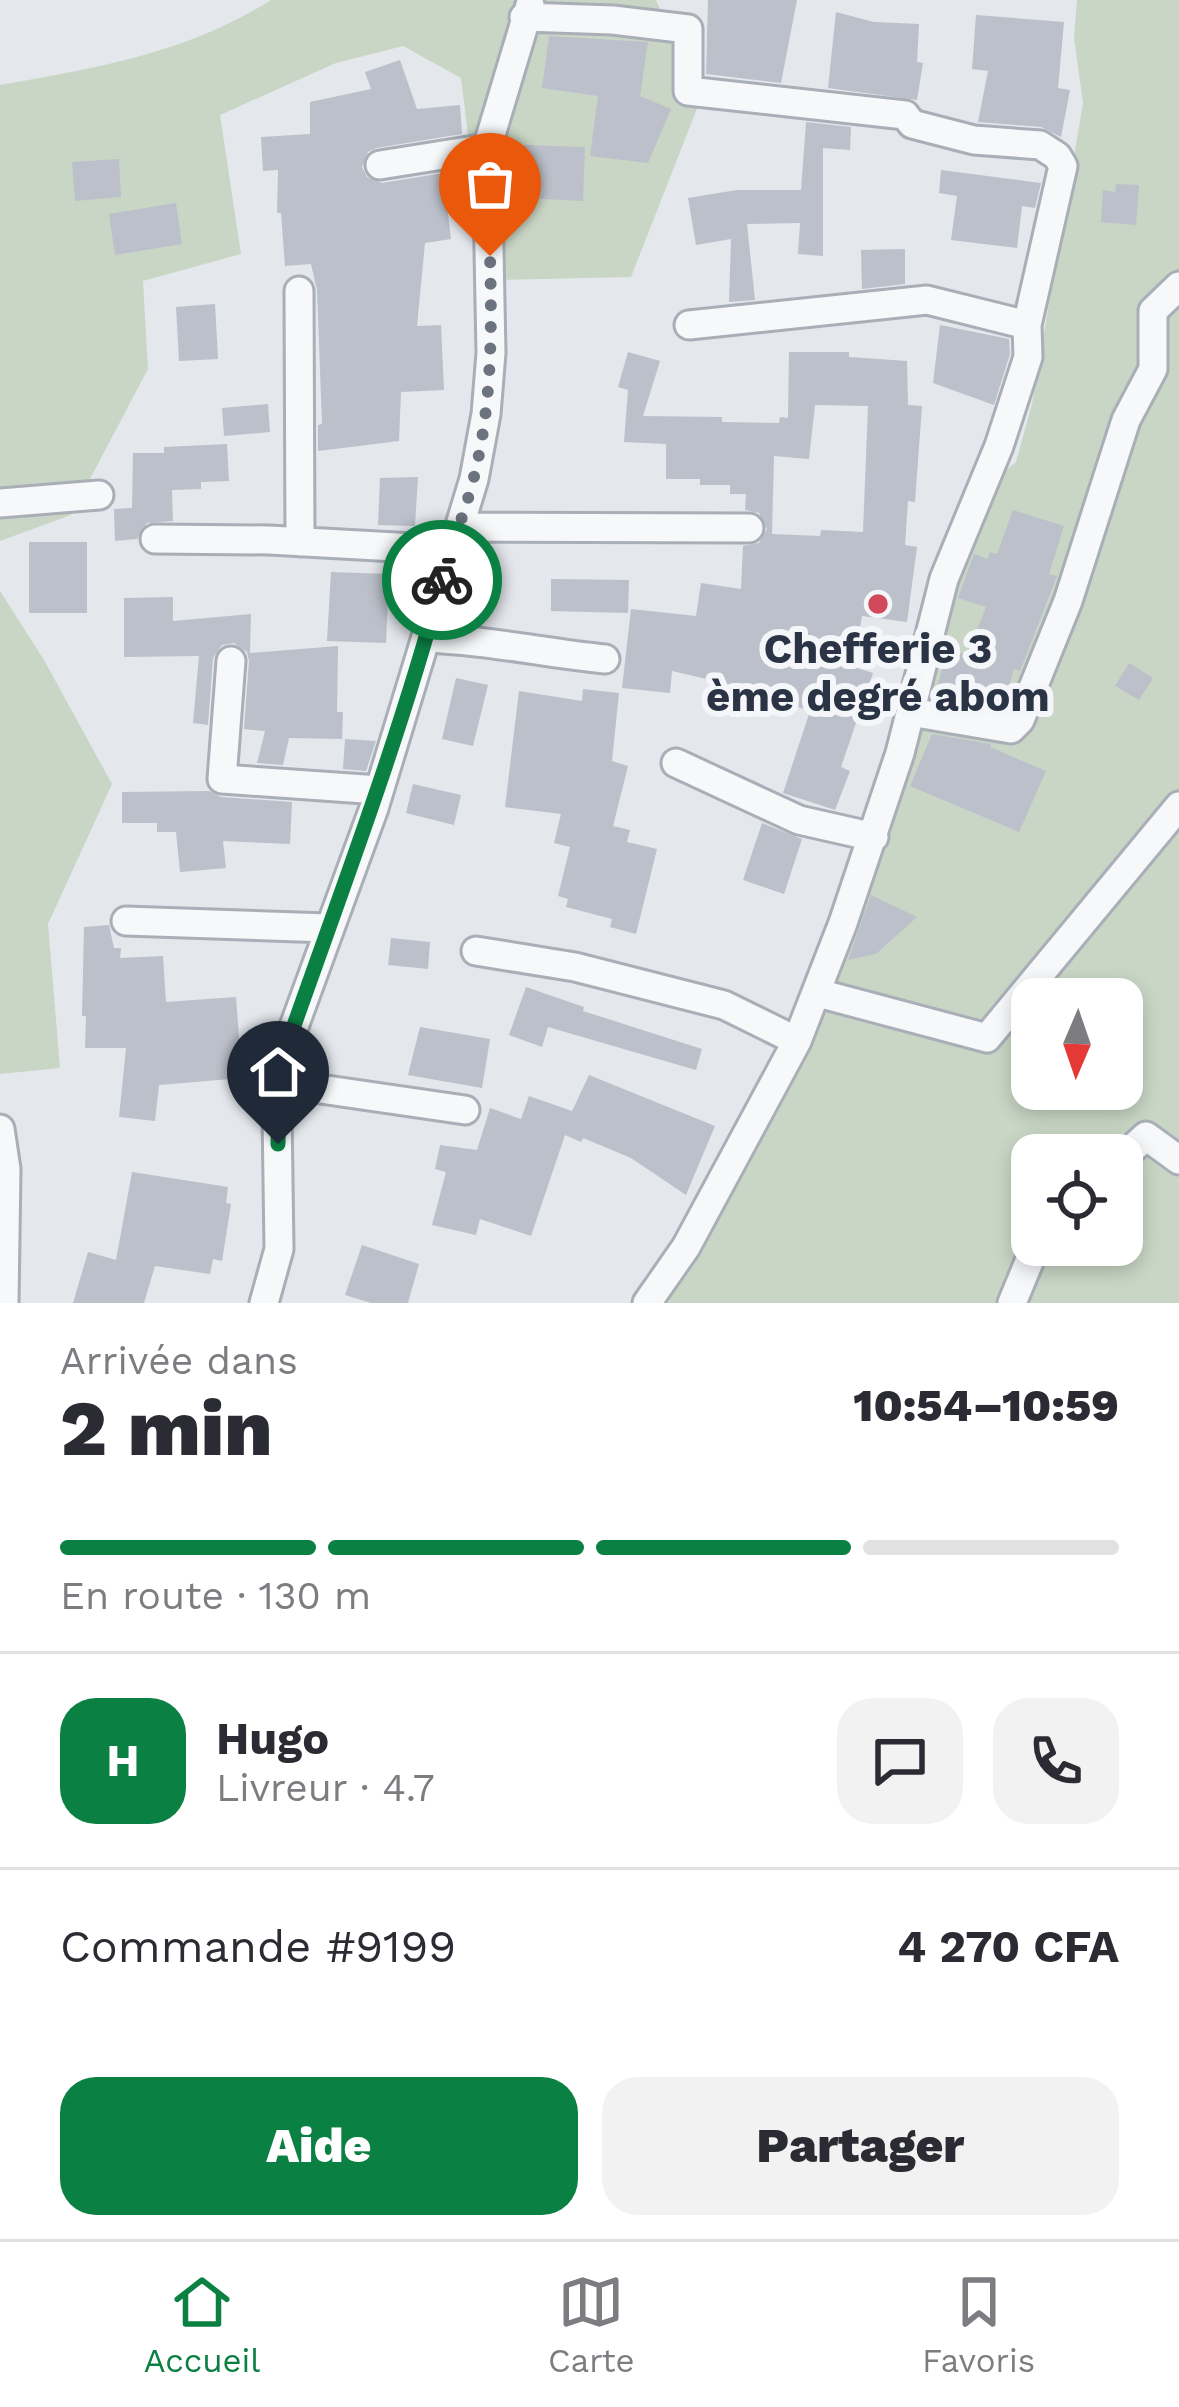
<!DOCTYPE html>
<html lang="fr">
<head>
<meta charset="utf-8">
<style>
  :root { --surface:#fff; --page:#f2f2f3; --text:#2b2b33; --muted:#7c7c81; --line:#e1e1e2; --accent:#0b8043 }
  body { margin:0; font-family:"Work Sans",sans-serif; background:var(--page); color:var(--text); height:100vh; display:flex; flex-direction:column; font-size:45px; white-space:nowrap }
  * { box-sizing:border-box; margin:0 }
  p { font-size:39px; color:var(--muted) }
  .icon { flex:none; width:66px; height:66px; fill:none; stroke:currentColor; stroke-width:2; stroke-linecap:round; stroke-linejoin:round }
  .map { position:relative; height:1303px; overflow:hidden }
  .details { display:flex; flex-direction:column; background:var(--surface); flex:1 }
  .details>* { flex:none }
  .needle { width:78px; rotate:182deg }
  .buttons { position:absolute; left:1011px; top:978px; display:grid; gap:24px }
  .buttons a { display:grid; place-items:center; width:132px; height:132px; border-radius:24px; background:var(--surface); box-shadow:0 6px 18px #0003; font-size:60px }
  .pin { position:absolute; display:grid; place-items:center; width:102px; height:102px; color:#fff; margin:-123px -51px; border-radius:50% 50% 50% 0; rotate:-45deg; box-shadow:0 0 12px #0007 }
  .pin .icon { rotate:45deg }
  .courier { position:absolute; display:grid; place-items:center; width:120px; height:120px; margin:-60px; border:9px solid #0b8043; border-radius:50%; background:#fff; color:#222; box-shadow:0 3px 15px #0007 }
  .summary em { font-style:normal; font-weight:800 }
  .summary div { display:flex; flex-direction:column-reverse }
  .summary { display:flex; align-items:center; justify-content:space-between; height:204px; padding:0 60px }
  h1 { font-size:78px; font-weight:800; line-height:90px }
  .bar { display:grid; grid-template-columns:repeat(4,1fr); gap:18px 12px; align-content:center; height:144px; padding:0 60px }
  .bar i { height:15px; border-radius:9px; background:var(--line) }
  .bar .on { background:var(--accent) }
  .bar p { grid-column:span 4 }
  .line { display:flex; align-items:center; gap:30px; padding:0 60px; border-top:3px solid var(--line) }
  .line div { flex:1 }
  .round { display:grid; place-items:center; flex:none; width:126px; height:126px; border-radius:36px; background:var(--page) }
  .cta { display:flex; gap:24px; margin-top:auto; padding:24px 60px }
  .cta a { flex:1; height:138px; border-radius:36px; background:var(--accent); color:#fff; font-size:48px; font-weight:800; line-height:138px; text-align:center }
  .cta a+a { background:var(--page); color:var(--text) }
  .dock { display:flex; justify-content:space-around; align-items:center; height:168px; border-top:3px solid var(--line); background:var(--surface); font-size:33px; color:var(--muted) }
  .dock a { display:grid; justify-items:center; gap:6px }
  .dock .on { color:var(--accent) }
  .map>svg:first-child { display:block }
</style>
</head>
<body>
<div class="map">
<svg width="1179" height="1303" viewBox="0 0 1179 1303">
  <rect width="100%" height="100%" fill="#e4e7ec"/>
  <path fill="#c9d6c5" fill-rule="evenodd" d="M271,0H656L700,101L631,277L493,280L480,232L461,78L403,46L336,63L220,115L241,254L143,281L148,369L71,515L0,541V85C97,68 187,53 271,0Z
    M1077,0H1179V1303H660L706,1240L747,1141L806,1040L895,726L916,625L951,536L973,495L1016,462L1032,404L1083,103L1074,38ZM1032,999H1122V1089H1032ZM1032,1155H1122V1245H1032Z
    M0,591L44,660L112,784L48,924L60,1068L0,1074Z"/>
  <path fill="#bbc0ca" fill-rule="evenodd" d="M708,0H797L781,83L706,74Z
    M836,12L874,22L919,24L917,62L923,63L917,100L828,88Z
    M976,15L1064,22L1058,88L1070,90L1061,137L1041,127L978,122L988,71L972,69Z
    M549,36L648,42L640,96L671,109L648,163L590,156L598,96L542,88Z
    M400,60L417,109L460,105L462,134L376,148L368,152L362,167L367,177L382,183L443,173L451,239L425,243L417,326L441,325L444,390L401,392L399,441L318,451V425L322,424L317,290L311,264L285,266L281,213H277L278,170L263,171L261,137L310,134V102L371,89L365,72Z
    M806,122L851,127L850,150L823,148V256L798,254L800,223L747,224L755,300L729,302L731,239L696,245L688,198L737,190H801Z
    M524,145L585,147L583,201L522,198Z
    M119,159L121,197L75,201L72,162Z
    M941,170L1041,183L1035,208L1022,206L1017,248L951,240L957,196L939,193Z
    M1116,184L1139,185L1136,225L1101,222L1103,190L1115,192Z
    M176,203L182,244L115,255L109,214Z
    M905,249V284L862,289L861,250Z
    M215,304L218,359L179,361L176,307Z
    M940,325L1009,339L1010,354L994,405L933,383Z
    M628,352L660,361L643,416L722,417V422L779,423L780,417L788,418L789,352H849V357L907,361L908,405L922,406L915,502L908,501L905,545L917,547L907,622L862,616L854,667L873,673L841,767L850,771L835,810L783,793L810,711L795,706L797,700L672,671L670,693L622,688L631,609L696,616L701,583L741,589L743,546L759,543L767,529L759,513L745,510L746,494H730V485H700V479H666V444L624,442L628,390L618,387ZM815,405L868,406L863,532L821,530L820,536L772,534L774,456L809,459Z
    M268,404L270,432L224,436L222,408Z
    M227,444L229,481L201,482V489L172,490L173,521L147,523L137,539L115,541L114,509L132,508L133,453H164V447Z
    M418,477L415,526L378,525L380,478Z
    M1013,510L1064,526L1049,574L1057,576L1020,671L1014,669L1002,709L933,698L949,649L967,655L986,607L958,598L974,554L988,559L990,552L997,554Z
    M29,542H87V613H29Z
    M331,572L389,574L386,643L327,641Z
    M551,579L629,580L628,613L551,611Z
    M173,597V621L251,614L250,653L338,646L337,712H343L342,739L289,738L283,765L257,763L265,731L244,729L249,661L247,652L234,643L222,645L213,658L208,725L193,723L199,656L124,657V598Z
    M1129,663L1153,678L1139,700L1115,686Z
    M456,678L488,685L473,746L442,739Z
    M583,689L619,693L612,761L628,766L613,826L630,830L627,842L657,849L636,934L610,927L612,919L566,907L568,899L558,896L570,847L554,843L561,814L505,807L519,691L582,701Z
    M932,734L991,744L990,747L1046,771L1019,832L910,786Z
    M345,739L376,741L366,771L343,769Z
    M413,784L461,795L454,825L406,813Z
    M209,791L221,797L292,802L290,844L223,841L226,868L180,872L176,832H157V823H122V792Z
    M762,823L802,839L784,894L743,880Z
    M871,895L917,917L876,954L848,960Z
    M109,925L114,948H121L120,958L163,956L166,1002L236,997L242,1078L159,1085L155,1121L119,1117L126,1048H85L86,1016H82L84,927Z
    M391,938L430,942L428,969L388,965Z
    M526,987L584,1007L583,1011L702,1049L696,1070L548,1027L542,1047L509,1035Z
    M420,1027L490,1039L482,1088L408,1075Z
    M589,1075L715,1126L686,1195L631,1158L583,1138L581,1142L565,1135L531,1236L480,1219L476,1235L432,1225L446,1172L435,1169L440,1145L477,1150L490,1108L521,1119L529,1096L572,1111Z
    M132,1172L228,1187L226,1203L231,1204L222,1261L213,1259L210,1274L155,1266L144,1303H73L88,1252L116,1260Z
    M362,1245L419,1264L408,1303H371L345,1295Z"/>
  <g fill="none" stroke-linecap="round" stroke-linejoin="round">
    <g stroke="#a9aeb7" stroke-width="33">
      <path id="minor" d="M524,17L613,20L688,29V91L905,115L912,124L974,140L1040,145L1057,156L1063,166L1027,325L1028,357L999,446L944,579L900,753L843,923L797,1041L686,1247L647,1303
        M380,165L487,148
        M299,291L300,542
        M689,325L927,300L1027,325
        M0,503L99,495
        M459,527L749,528
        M155,539L269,540L450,550
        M426,638C487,640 545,653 605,659
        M231,661L222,779L379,790
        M910,712L1011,729L1020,720L1068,601L1126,420L1153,369V311L1179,286
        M676,763L799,820L874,837
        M126,921L328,928
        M476,951L575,967L724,1005L797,1041
        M818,993L987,1038L1179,806
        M279,1083L465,1110
        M0,1129L6,1169L4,1303
        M1122,1158L1146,1136L1179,1160
        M264,1303L279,1249L277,1113L285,1051L374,808L474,479L486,414L491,353L487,148L530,5
        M1012,1303L1036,1245"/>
    </g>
    <use href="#minor" stroke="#f7f8fa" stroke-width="27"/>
  </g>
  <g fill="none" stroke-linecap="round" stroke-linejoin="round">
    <path stroke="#6c737f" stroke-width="12" stroke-dasharray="0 21.6" d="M442,580C451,546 464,515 473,481C492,407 492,332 490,256"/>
    <path stroke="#0b8043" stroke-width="15" d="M278,1144L279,1083L285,1051C340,894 399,741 442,580"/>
  </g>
  <circle fill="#d1495b" stroke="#f4f6f9" stroke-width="4.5" cx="878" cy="604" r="12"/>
  <g text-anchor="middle" stroke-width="12" stroke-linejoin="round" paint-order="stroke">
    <g font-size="42" font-weight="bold" fill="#2b3445" stroke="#f4f6f9">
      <text x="878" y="663">Chefferie 3<tspan x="878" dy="48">ème degré abom</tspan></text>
    </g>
  </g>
</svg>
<div class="buttons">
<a><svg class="needle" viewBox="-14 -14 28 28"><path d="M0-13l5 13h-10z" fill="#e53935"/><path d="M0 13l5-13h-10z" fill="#7c7c81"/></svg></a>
<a><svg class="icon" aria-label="locate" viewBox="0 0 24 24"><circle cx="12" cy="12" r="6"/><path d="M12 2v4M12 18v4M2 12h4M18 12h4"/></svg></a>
</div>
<div class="pin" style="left:490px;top:256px;background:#ea580c"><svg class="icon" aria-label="bag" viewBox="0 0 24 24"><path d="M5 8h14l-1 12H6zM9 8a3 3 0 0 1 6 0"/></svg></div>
<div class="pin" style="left:278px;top:1144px;background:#1f2937"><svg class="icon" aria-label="home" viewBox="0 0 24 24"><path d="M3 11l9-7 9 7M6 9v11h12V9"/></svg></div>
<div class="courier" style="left:442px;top:580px"><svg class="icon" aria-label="bike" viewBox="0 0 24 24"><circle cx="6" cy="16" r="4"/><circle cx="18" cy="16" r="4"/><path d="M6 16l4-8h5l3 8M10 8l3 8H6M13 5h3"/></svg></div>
</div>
<section class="details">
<div class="summary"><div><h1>2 min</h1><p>Arrivée dans</p></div><em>10:54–10:59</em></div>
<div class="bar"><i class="on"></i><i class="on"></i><i class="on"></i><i></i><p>En route · 130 m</p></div>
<div class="line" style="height:216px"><b class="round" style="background:var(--accent);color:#fff">H</b><div><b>Hugo</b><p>Livreur · 4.7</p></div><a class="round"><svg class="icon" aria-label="chat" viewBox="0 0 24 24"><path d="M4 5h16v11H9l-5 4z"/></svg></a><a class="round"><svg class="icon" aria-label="phone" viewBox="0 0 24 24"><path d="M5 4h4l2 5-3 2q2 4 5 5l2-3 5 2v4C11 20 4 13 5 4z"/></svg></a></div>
<div class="line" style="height:156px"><div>Commande #9199</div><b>4 270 CFA</b></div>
<div class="cta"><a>Aide</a><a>Partager</a></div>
</section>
<nav class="dock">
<a class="on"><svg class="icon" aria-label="home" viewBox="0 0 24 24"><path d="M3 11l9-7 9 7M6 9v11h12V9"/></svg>Accueil</a>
<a><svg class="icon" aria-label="map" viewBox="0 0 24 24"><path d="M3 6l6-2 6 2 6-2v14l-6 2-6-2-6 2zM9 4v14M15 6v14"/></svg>Carte</a>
<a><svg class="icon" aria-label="saved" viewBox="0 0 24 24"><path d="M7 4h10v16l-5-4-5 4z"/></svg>Favoris</a>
</nav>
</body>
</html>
